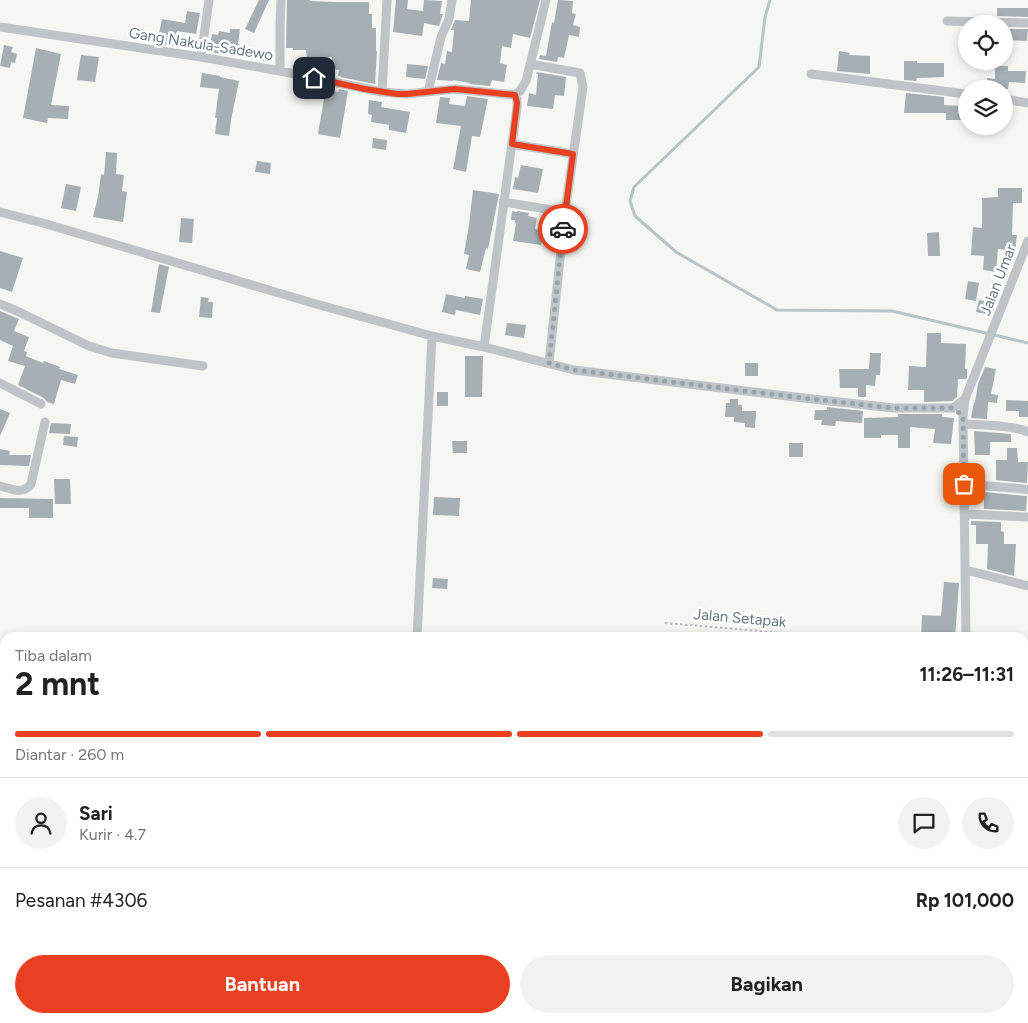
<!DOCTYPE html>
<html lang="id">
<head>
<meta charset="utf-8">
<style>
  :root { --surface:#fff; --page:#f2f2f2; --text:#222; --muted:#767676; --line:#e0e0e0; --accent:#e84021 }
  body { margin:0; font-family:Figtree,sans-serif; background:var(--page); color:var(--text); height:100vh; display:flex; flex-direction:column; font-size:19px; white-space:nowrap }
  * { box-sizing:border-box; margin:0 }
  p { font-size:16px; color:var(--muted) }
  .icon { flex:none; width:28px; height:28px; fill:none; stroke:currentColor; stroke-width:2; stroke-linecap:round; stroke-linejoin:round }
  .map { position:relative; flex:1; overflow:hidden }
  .panel { position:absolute; left:0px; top:632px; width:1029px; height:391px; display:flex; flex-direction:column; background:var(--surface); border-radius:15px 15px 0 0; box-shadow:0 2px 8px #0003 }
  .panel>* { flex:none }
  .fabs { position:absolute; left:958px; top:15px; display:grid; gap:10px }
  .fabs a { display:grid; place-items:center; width:55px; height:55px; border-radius:50%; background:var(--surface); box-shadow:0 2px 8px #0003; font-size:25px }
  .pin { position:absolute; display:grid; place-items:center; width:42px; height:42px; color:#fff; margin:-21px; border-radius:10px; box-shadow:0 2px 8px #0006 }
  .courier { position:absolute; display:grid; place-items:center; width:50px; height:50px; margin:-25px; border:4px solid #e84021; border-radius:50%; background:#fff; color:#222; box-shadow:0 1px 6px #0007 }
  .headline em { font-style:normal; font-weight:700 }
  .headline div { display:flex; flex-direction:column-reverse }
  .headline { display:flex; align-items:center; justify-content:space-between; height:85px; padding:0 15px }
  h1 { font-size:32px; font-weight:700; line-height:38px }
  .bar { display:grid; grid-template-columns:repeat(4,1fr); gap:8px 5px; align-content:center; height:60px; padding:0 15px }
  .bar i { height:6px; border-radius:4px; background:var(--line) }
  .bar .selected { background:var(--accent) }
  .bar p { grid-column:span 4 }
  .line { display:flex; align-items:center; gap:12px; padding:0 15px; border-top:1px solid var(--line) }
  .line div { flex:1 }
  .round { display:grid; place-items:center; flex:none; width:52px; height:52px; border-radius:26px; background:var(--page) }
  .cta { display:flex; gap:10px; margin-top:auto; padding:10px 15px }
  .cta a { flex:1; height:58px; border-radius:30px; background:var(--accent); color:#fff; font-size:20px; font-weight:700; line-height:58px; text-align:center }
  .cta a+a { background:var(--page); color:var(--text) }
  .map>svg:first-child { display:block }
</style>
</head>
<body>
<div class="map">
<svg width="1028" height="1023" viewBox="0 0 1028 1023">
  <rect width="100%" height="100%" fill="#f6f6f2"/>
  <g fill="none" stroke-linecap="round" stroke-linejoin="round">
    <path stroke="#b7c5c8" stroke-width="3" d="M770,0L765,17L759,67L634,187L630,201L635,216L676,252L777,310L892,311L1028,343"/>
  </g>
  <path fill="#a6b0b4" d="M259,0H269L254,33L245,29Z
    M287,0H310V1L334,2H369V14H372V28H376V51H377L375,84L340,77L341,76H338L339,70L331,69L332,57L307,58L306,50H293V48H286Z
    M396,0H408L407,9L423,11L424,0L442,1L440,14H443L439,26L424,23L422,36L393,32Z
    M471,0H540L530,38L513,34L511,48L502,46L500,63L507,65L504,82L492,80L490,86L469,84L470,83L453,80V81L437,80L441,63L445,64L447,51L452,52L454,30H451L455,20L469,21Z
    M558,0L573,1L572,13L576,14L573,25L580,27L579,37L569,35L564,58L558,57L557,62L539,59L540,55L546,56L552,22L554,23Z
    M997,8H1028V17L997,16Z
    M187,11L200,13L196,34L177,31L174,46L157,43L162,19L185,23Z
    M230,29H240L238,44L240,45V47L270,53L268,62L239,56V57L209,52L212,34L218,35L219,31L230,33Z
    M1004,29H1028L1027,41L1004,40Z
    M4,45L13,47L11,52L17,54L15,63L11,62L10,68L0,66Z
    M36,48L61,54L51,105L69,106L68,119L48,118L47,123L23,118Z
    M839,51L850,53L849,55L870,56V74L837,71Z
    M81,55L99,57L95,82L77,80Z
    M904,61H917V63H944V77L917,78L916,81L904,80Z
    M407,64L428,66L425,79L406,77Z
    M995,66H1008V71H1026L1025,83L1009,82L1008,89H986L987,78L995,79Z
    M537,72L566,77L564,96L555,95L553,109L527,106L529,93L536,95L538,74H536Z
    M202,73L220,76V77L239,81L231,120L229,136L215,134L217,118H215L219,89L200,87Z
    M339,89L348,91L340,138L318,134L324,99H326L327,90L338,92Z
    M906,93L944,97V105L965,106V120H946V113H904Z
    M467,96L488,99L480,137L472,136L466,172L453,169L461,126L436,123L440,97L450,98L449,104L465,106Z
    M369,100L382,102L381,107L410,112L406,133L389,130V125L371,122L372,115L368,114Z
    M373,138L387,140L386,150L372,148Z
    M106,152L117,153L116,174L124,175L122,191L127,192L123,222L93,217L98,197L101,174L104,175Z
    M257,161L271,163L270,174L255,172Z
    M521,165L543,169L538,193L513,189L515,177L518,178Z
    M66,184L81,187L76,211L61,208Z
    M998,188H1022V203H1013L1012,235H1017L1015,251L998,249L996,272L983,270L984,256L971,255L973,227L982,228V198L998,197Z
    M473,190L499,194L488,249L486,248L480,272L466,269L469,255L464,254L469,225Z
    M512,211L517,212V211L529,213L528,216L537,218L535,229L544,230L541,245L513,241L516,224L515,223V220H511Z
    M181,218L194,219L192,243L179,242Z
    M939,232L940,256H928L927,233Z
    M0,251L23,258L12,292L0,288Z
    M159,264L169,267L160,313L151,312Z
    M968,281L979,283L976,301L965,299Z
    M446,294L465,298V296L483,299L480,315L456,310L455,315L442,312Z
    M201,297L209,298L208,302H213L212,318L199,317Z
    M979,300L996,303L992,315L976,312Z
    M0,311L19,319L14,331L29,337L24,351L27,352L26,356L43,363L44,361L60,367L59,369L78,375L75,384L61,380L54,404L47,402L44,398L18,385L25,366L8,361L13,346L0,340Z
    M507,323L526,325L524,338L505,335Z
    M927,333H941V343L966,344L965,369H967V378L966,379H958L957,397L952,401L924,402V390H908L909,366L926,367Z
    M870,353H881L880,375H876L875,386L866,385V397H858V388H840L839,369H869Z
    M465,356H483L482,397H465Z
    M745,363H758V376H745Z
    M985,367L996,369L991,394L998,395L997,403L988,402L987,419L971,418L974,402H975L978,384Z
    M437,392H448V406H437Z
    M730,399H738V405H742V411H756L755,428L745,427V423L734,422V417H725L726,403H730Z
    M1006,400L1028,401V417H1019V411H1006Z
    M827,407L863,411L862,423L836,421L835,426L821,425L822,420H814L815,410H827Z
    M0,409L10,413L0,436Z
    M898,414H942V417L954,418L951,444L933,443L935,429L910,427V448H898V435H881V438H864V418L898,417Z
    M51,423L71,424L70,434L49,433Z
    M974,431L1011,434V442H990V455H975Z
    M64,436L78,437L77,447L63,445Z
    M452,441H467V453H453Z
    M789,443H803V457H789Z
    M1007,448H1017L1018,462H1028L1027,483L996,480V460H1007Z
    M0,449L10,451L9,455H31L29,466L0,465Z
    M54,479H70L71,504H55Z
    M984,492L1027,496L1026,511L984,509Z
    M434,497L460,498L459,516L433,515Z
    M0,498L53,499V518H29V508H0Z
    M971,521L1001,522V531L1004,532V544H1016L1014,576L987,569L988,544H976V525H971Z
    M433,578L448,579L447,589L432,588Z
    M944,582L959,583L955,638H921L922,615L941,616Z"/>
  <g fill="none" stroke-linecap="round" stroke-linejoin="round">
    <path stroke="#b8bcbe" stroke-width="2" stroke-dasharray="2.5 2.5" stroke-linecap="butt" d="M665,623L842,638
      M0,683L5,682"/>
    <path stroke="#bec4c7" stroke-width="9" d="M947,21L1028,23
      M0,27L201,57L280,71L382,92L407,94L455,89L515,95
      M201,57L209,0
      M530,64L580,73L583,87L565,212
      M280,71V24L281,0
      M811,74L966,94
      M382,92L387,0
      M428,92L441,37L449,19L452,0
      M1004,99L1028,103
      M512,144L573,154
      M503,202L565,212L549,363
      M0,212L43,223L316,304L432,336L484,347L574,370L795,397L893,408H953L965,399
      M0,304L17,311L89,346L112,353L203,366
      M484,347L517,107V99L515,95L520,91L526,81L546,0
      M0,383L41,404
      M964,424C981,425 1014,425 1028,432
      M964,484L1024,489L1028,490
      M0,486C12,489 23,495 31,484L45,422
      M965,514L1028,517
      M966,570L1028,586
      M417,638L432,336
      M966,638L963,417L965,399L1028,241
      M0,880H5
      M1024,907L1028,908
      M0,935L5,936
      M238,1019L244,1023
      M898,1019L899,1023
      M287,1023L289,1019
      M407,1023V1019
      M861,1023L862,1019
      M968,1023V1019"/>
  </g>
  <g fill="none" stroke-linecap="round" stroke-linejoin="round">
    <path stroke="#97a5aa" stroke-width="5" stroke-dasharray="0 9" d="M563,229L549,363L574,370L795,397L893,408H953L963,416L964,484"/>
    <path stroke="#e84021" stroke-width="6" d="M314,78L365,89L397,94H407L455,89L515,95L517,103L512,144L573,154L563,229"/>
  </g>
  <g text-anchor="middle" stroke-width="5" stroke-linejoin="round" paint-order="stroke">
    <g font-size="15" fill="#647984" stroke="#fff">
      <text transform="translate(201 44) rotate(9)" y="5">Gang Nakula-Sadewo</text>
      <text transform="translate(998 280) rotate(-69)" y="5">Jalan Umar</text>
      <text transform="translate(740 618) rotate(5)" y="5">Jalan Setapak</text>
    </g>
  </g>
</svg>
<div class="fabs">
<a><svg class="icon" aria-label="locate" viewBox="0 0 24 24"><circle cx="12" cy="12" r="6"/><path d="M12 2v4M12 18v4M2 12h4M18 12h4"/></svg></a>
<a><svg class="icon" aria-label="layers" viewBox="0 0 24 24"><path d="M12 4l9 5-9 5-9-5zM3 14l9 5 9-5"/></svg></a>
</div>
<div class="pin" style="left:964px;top:484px;background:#ea580c"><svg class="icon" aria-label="bag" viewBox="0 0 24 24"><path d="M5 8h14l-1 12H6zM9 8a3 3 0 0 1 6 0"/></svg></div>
<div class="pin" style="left:314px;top:78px;background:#1f2937"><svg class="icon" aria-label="home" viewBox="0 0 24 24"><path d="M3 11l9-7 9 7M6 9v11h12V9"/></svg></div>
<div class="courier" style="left:563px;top:229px"><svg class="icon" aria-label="car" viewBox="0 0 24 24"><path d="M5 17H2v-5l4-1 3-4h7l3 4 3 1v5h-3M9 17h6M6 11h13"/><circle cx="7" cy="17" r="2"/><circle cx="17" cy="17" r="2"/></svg></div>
<section class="panel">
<div class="headline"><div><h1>2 mnt</h1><p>Tiba dalam</p></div><em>11:26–11:31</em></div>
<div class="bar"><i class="selected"></i><i class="selected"></i><i class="selected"></i><i></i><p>Diantar · 260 m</p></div>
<div class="line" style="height:90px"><a class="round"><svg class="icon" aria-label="person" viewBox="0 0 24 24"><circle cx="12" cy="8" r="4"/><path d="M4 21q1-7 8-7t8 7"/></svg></a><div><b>Sari</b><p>Kurir · 4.7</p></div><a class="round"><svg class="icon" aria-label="chat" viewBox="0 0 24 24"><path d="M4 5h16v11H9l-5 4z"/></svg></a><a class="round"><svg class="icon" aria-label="phone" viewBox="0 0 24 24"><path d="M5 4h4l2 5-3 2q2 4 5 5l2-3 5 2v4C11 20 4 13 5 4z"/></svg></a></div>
<div class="line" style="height:65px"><div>Pesanan #4306</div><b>Rp 101,000</b></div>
<div class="cta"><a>Bantuan</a><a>Bagikan</a></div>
</section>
</div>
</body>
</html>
